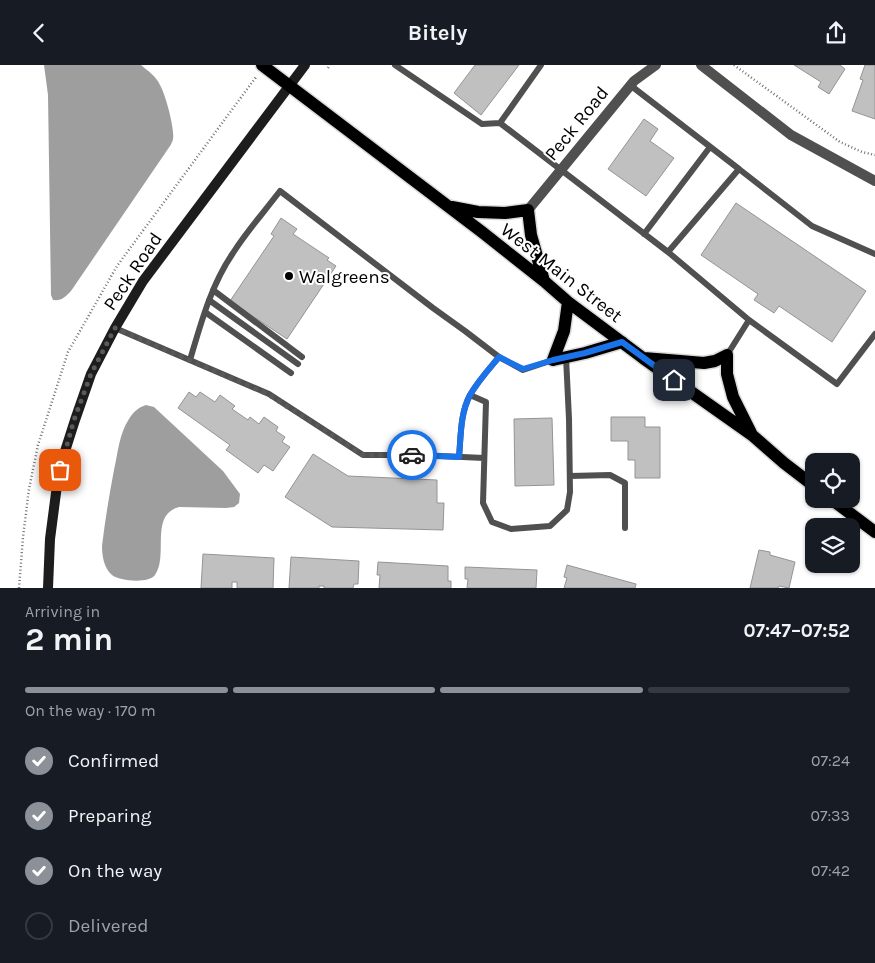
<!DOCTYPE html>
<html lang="en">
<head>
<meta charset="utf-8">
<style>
  :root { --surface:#171b24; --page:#242831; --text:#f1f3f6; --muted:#9ea1a6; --line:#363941; --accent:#8c9099 }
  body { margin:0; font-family:Karla,sans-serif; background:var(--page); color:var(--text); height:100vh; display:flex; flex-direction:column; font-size:19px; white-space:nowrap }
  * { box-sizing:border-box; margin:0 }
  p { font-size:16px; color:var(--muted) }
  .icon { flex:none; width:28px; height:28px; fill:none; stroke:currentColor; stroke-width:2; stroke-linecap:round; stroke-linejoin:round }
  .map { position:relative; height:523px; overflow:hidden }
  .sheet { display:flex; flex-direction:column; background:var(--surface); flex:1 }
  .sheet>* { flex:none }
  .controls { position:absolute; left:805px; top:388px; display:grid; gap:10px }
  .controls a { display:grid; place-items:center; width:55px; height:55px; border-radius:10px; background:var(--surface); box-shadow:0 1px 4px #0004; font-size:25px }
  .pin { position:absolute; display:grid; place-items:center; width:42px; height:42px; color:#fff; margin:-21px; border-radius:10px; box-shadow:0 2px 8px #0006 }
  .courier { position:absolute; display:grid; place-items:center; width:50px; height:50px; margin:-25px; border:4px solid #1a73e8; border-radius:50%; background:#fff; color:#222; box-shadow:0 1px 6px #0007 }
  .headline em { font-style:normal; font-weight:700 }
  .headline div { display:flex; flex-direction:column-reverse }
  .headline { display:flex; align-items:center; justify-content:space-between; height:85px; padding:0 25px }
  h1 { font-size:32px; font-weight:700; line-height:38px }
  .bar { display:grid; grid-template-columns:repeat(4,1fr); gap:8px 5px; align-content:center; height:60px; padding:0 25px }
  .bar i { height:6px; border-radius:4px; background:var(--line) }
  .bar .active { background:var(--accent) }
  .bar p { grid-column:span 4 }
  ol { padding:0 25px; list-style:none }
  li { display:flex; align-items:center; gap:15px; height:55px }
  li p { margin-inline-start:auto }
  li .icon { padding:5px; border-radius:50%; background:var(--accent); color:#fff; stroke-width:4 }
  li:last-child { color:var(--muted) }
  li i { width:28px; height:28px; border:2px solid var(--line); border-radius:50% }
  header { display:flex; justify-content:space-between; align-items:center; height:65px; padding:0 25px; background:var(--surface); font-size:22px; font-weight:700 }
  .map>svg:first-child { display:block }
</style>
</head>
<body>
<header><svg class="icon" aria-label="back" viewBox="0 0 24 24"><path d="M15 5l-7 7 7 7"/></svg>Bitely<svg class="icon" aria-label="share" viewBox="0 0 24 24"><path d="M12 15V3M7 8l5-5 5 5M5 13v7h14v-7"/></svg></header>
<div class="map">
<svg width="875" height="523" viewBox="0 0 875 523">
  <rect width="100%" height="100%" fill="#fff"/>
  <path fill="#9e9e9e" d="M44,0H141C148,6 156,11 160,20C165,28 175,64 173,74C173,75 171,80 170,81L71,226C65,232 62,236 53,235L51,230L48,30Z
    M146,340L154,342L223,406L240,429L239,438L234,442L226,443L179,442C149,450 169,491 155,510C149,519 119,516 112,510C104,503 102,491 102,481C105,456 109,431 114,405C118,388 119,369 129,354C133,347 139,342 146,340Z"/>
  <path fill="#c0c0c0" stroke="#949494" d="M475,0H519L481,50L454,28Z
    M794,0H840L845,4L829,29L818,22L821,17Z
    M865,0H875V54L852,46L863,15L860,14Z
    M644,54L658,64L650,76L674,93L646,131L608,104Z
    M736,138L866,226L832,277L779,241L774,248L754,235L758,229L701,190Z
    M281,153L297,164L293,169L329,193L327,195L336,201L287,274L230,236L274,171L271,169Z
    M189,327L196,332L200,327L215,337L220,330L235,341L232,344L248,355L250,352L259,359L264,352L278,362L276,366L285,372L282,377L290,382L273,406L264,400L258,408L226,385L230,380L178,343Z
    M611,352H645V362H660V413H635V395H628V376H611Z
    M552,353L554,420L515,421L514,354Z
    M313,389L348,411L437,415V438H444L443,465L332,462L285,432Z
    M759,485L770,487V490L795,497L789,523L779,521L778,523H750Z
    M203,489L274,493L273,523H237V517H232V523H201Z
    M291,492L359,496L358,519H354L353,523H324V521H319V523H289Z
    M378,497L448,501V516H451V523H379L380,510H377Z
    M567,500L636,519L635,523H564L567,513L564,512Z
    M465,502L537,505L536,523H467L468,514H465Z"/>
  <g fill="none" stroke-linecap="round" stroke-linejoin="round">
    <g stroke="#dbdbdb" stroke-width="15">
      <path id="primary" d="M262,0L482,167L544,216L568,237L643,293L752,370L784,398L814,421
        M452,142L478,147L505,148L528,145L531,170L544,216
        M644,293L704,298L715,296L727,290V309L733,332L751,368
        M553,295L585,288L622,277
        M553,295L564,266L568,237
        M831,434L875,467"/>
    </g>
    <path stroke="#727272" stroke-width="2.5" stroke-dasharray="1 2.5" stroke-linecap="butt" d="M734,0L840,77L862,87L875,90
      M328,3L330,0
      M19,523L23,472L29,424L38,380L68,287L117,201L256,12"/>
    <path stroke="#505050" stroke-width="6" d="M395,0L482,59L500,58L668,187L749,255
      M630,20L739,104
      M500,58L541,0
      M644,169L710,82
      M668,187L739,104L812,161L875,189
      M213,225L302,292
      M209,235L298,299
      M205,247L291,308
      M115,263L269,329L363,390H419L484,393
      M727,290L749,255L837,319L875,269
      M190,295C201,258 211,220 233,188C247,166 264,147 280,126L433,243L465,266L499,292L523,305L553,295
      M470,330L486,337L483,438L492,457L511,464L550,461L567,445L570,427L569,354L566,292
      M459,392C461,371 460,349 470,330C478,316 489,304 499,292
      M570,411L610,410L625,418V463"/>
    <path stroke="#505050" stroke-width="10" d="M701,0L791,70L875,116
      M528,145L634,16L656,0"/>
    <path stroke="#1d1d1d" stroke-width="10" d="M48,523L50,474L59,405L75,355L91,309L115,263L143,216L305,0"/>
    <use href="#primary" stroke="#000" stroke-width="12"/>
  </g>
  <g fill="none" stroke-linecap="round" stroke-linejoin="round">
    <path stroke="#595959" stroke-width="5" stroke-dasharray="0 9" d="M60,405L74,355L91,309L115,263L268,329L363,390H412"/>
    <path stroke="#1a73e8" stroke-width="6" d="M412,390L459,392C461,371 460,349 470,330C478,316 489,304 499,292L523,304L553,295L585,288L622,277L674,315"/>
  </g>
  <circle fill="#000" stroke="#fff" stroke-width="2" cx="289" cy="211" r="5"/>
  <g text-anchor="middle" stroke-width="4" stroke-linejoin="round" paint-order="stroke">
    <g font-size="19" fill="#000" stroke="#fff">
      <text transform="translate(576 58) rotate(-51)" y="7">Peck Road</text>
      <text transform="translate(132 206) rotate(-56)" y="7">Peck Road</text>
      <text transform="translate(562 207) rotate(38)" y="7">West Main Street</text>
    </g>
    <g font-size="19" fill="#000" stroke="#fff" text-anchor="start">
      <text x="299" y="218">Walgreens</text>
    </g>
  </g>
</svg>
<div class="controls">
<a><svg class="icon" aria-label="locate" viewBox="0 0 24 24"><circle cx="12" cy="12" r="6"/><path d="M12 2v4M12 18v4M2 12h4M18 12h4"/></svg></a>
<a><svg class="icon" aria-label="layers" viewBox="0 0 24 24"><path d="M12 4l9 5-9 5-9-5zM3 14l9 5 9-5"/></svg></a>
</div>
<div class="pin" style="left:60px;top:405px;background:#ea580c"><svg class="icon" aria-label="bag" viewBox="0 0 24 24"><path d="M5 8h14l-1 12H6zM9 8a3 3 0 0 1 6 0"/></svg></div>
<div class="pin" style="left:674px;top:315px;background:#1f2937"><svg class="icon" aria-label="home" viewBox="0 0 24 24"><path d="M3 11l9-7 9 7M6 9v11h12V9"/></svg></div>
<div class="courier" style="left:412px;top:390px"><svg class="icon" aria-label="car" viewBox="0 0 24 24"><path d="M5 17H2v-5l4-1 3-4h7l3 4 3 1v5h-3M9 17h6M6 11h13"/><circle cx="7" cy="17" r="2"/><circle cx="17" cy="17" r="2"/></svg></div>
</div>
<section class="sheet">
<div class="headline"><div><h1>2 min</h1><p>Arriving in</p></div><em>07:47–07:52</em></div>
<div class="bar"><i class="active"></i><i class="active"></i><i class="active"></i><i></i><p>On the way · 170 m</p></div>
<ol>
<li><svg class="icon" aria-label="check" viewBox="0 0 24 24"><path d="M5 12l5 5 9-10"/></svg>Confirmed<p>07:24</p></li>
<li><svg class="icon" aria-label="check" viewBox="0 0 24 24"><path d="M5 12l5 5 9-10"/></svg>Preparing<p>07:33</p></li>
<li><svg class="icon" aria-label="check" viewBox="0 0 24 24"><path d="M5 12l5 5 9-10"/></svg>On the way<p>07:42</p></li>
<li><i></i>Delivered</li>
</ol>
</section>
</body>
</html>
